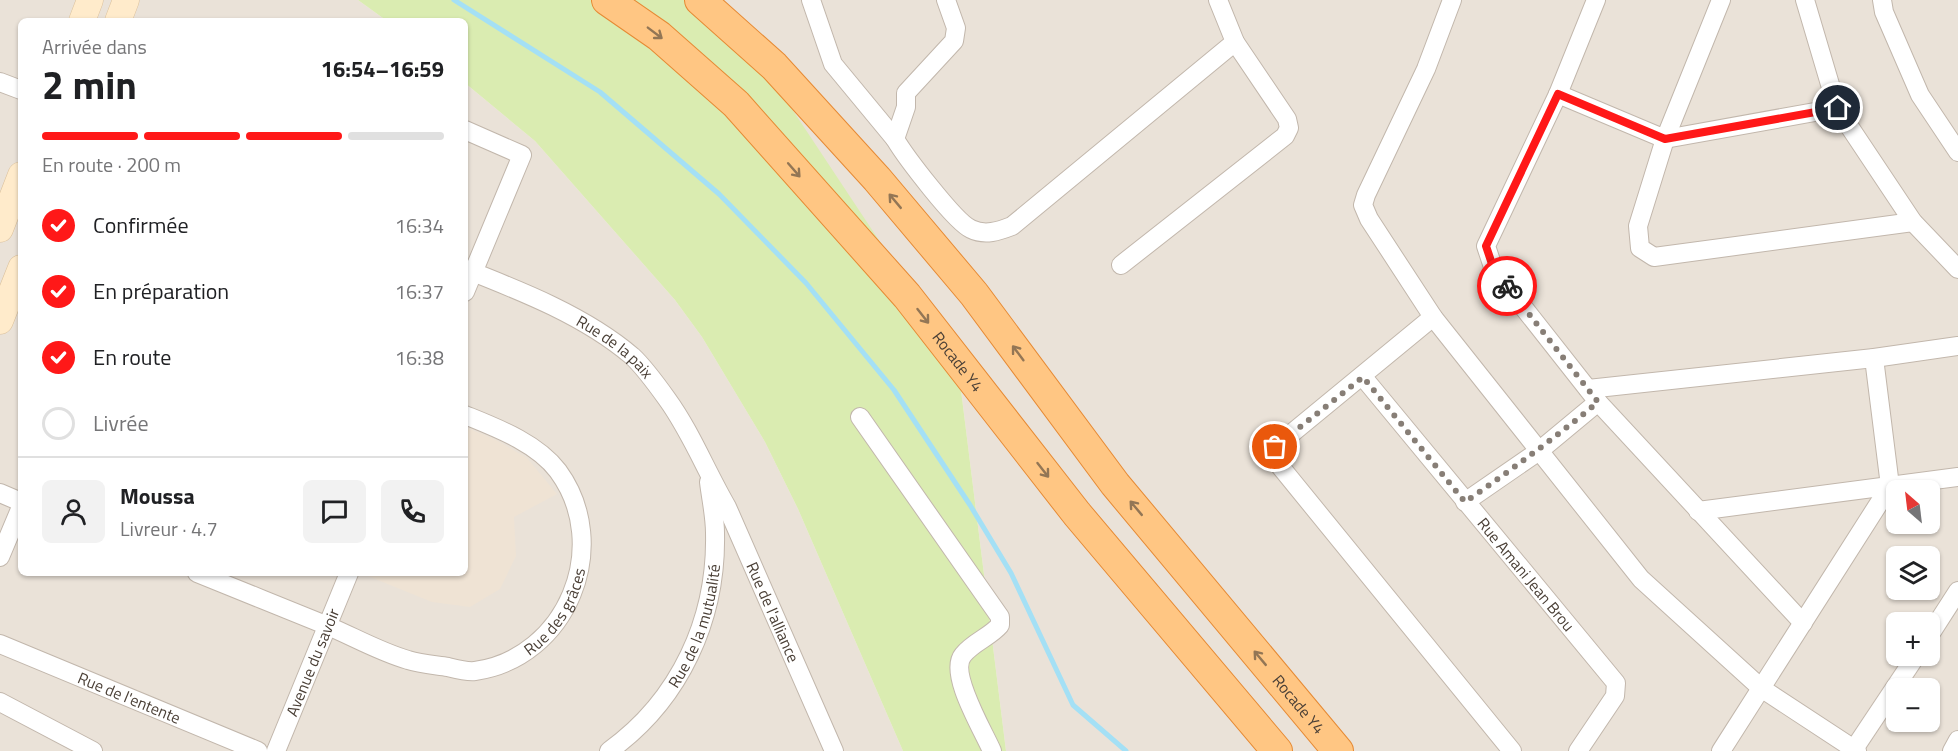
<!DOCTYPE html>
<html lang="fr">
<head>
<meta charset="utf-8">
<style>
  :root { --surface:#fff; --page:#f2f2f2; --text:#202124; --muted:#757577; --line:#e0e0e0; --accent:#ff1818 }
  body { margin:0; font-family:"Titillium Web",sans-serif; background:var(--page); color:var(--text); height:100vh; display:flex; flex-direction:column; font-size:22px; white-space:nowrap }
  * { box-sizing:border-box; margin:0 }
  p { font-size:20px; color:var(--muted) }
  .icon { flex:none; width:33px; height:33px; fill:none; stroke:currentColor; stroke-width:2; stroke-linecap:round; stroke-linejoin:round }
  .map { position:relative; flex:1; overflow:hidden }
  .details { position:absolute; left:18px; top:18px; width:450px; height:558px; display:flex; flex-direction:column; background:var(--surface); border-radius:9px; box-shadow:0 2px 4px #0004 }
  .details>* { flex:none }
  .needle { width:39px; rotate:332deg }
  .controls { position:absolute; left:1886px; top:480px; display:grid; gap:12px }
  .controls a { display:grid; place-items:center; width:54px; height:54px; border-radius:9px; background:var(--surface); box-shadow:0 2px 4px #0004; font-size:30px }
  .pin { position:absolute; display:grid; place-items:center; width:51px; height:51px; color:#fff; margin:-26px; border:3px solid #fff; border-radius:50%; box-shadow:0 2px 6px #0007 }
  .courier { position:absolute; display:grid; place-items:center; width:60px; height:60px; margin:-30px; border:4px solid #ff1818; border-radius:50%; background:#fff; color:#222; box-shadow:0 2px 8px #0007 }
  .head em { font-style:normal; font-weight:700 }
  .head div { display:flex; flex-direction:column-reverse }
  .head { display:flex; align-items:center; justify-content:space-between; height:102px; padding:0 24px }
  h1 { font-size:39px; font-weight:700; line-height:45px }
  .bar { display:grid; grid-template-columns:repeat(4,1fr); gap:9px 6px; align-content:center; height:72px; padding:0 24px }
  .bar i { height:8px; border-radius:4px; background:var(--line) }
  .bar .on { background:var(--accent) }
  .bar p { grid-column:span 4 }
  .line { display:flex; align-items:center; gap:15px; padding:0 24px; border-top:2px solid var(--line) }
  .line div { flex:1 }
  .round { display:grid; place-items:center; flex:none; width:63px; height:63px; border-radius:9px; background:var(--page) }
  ol { padding:0 24px; list-style:none }
  li { display:flex; align-items:center; gap:18px; height:66px }
  li p { margin-inline-start:auto }
  li .icon { padding:6px; border-radius:50%; background:var(--accent); color:#fff; stroke-width:4 }
  li:last-child { color:var(--muted) }
  li i { width:33px; height:33px; border:3px solid var(--line); border-radius:50% }
  .map>svg:first-child { display:block }
</style>
</head>
<body>
<div class="map">
<svg width="1958" height="751" viewBox="0 0 1958 751">
  <rect width="100%" height="100%" fill="#f6f1ea"/>
  <path fill="#eae2d8" fill-rule="evenodd" d="M0,0H358L387,21H21V573H465V83L535,141L675,300L702,337L765,442L798,509L903,751H0Z
    M700,0H1958V751H1006L957,358ZM1896,490H1929V524H1896ZM1896,556H1929V590H1896ZM1896,622H1929V656H1896ZM1896,688H1929V722H1896Z"/>
  <path fill="#efe3d4" d="M465,427L496,440L527,458L557,494L514,517L516,556L500,589L470,607L432,602L363,574L465,573Z"/>
  <path fill="#daecb1" d="M358,0H700L733,20L957,358L1006,751H903L798,509L765,442L702,337L675,300L535,141L465,83V21H387Z"/>
  <g fill="none" stroke-linecap="round" stroke-linejoin="round">
    <path stroke="#a4e0f5" stroke-width="5" d="M454,0L600,92L719,194L806,283L894,390L970,505L1011,573L1073,705L1126,751"/>
    <g stroke="#c2b7ac" stroke-width="20">
      <g id="minor">
        <path d="M811,0L833,64L895,139"/>
        <path d="M946,0L956,28L954,41L906,93V107L895,139C905,156 955,222 971,229C985,236 999,231 1012,226L1235,42"/>
        <path d="M1452,0L1426,69L1366,195L1363,205L1369,219L1433,317L1641,579L1761,688L1857,751"/>
        <path d="M1596,0L1558,94L1486,246L1494,270L1598,402L1803,623"/>
        <path d="M1721,0L1665,139L1638,226L1640,248L1654,257L1913,222"/>
        <path d="M1805,0L1837,108L1913,222L1958,269"/>
        <path d="M1882,0L1884,12L1920,95L1958,152"/>
        <path d="M0,82L21,90"/>
        <path d="M1558,94L1665,139L1837,108"/>
        <path d="M465,130L522,155L465,292"/>
        <path d="M1121,265L1285,136L1289,128L1287,119L1235,42L1218,0"/>
        <path id="s1" d="M465,269C521,291 585,316 632,356C644,367 657,385 667,399C691,432 706,471 727,507L834,751"/>
        <path d="M1433,317L1275,447L1273,453L1275,460L1512,751"/>
        <path id="s2" d="M1363,377L1616,683L1615,696L1578,751"/>
        <path d="M1588,389L1874,358L1958,346"/>
        <path d="M860,417L1000,617V625C990,637 973,642 963,655C948,673 983,730 992,751"/>
        <path d="M0,493L21,502"/>
        <path d="M1465,502L1539,451L1598,402"/>
        <path d="M1698,511L1958,477"/>
        <path d="M0,557L21,507"/>
        <path id="s3" d="M197,573C241,591 284,608 328,626C354,637 380,652 408,660C420,664 435,665 448,667C456,669 467,672 475,671C567,658 613,546 558,471C537,443 497,428 465,415"/>
        <path d="M1929,636L1958,591"/>
        <path id="s4" d="M0,644L258,751"/>
        <path d="M0,702L93,751"/>
        <path d="M1854,749L1916,656"/>
        <path id="s5" d="M276,751L349,573"/>
        <path id="s6" d="M609,751C680,700 717,619 715,533C715,516 711,499 709,482"/>
        <path d="M1721,751L1890,486L1874,358"/>
        <path d="M1952,751L1958,740"/>
      </g>
    </g>
    <g stroke="#dbc09a" stroke-width="27">
      <path id="secondary" d="M82,21L90,0
        M118,21L126,0
        M0,229L21,175
        M0,321L21,268"/>
    </g>
    <g stroke="#e68a34" stroke-width="32">
      <g id="trunk">
        <path id="s7" d="M607,0L659,36L736,104L907,296L1077,514L1277,751"/>
        <path id="s8" d="M700,0L774,66L877,179L974,294L1115,484L1338,751"/>
      </g>
    </g>
    <use href="#minor" stroke="#fff" stroke-width="18"/>
    <use href="#secondary" stroke="#ffebcb" stroke-width="26"/>
    <use href="#trunk" stroke="#ffc683" stroke-width="30"/>
  </g>
  <defs><path id="oneway-shaft" d="M-6 0H5M1.5-3L5.5 0L1.5 3" fill="none" stroke-width="1.6" stroke-linecap="round" stroke-linejoin="round" transform="scale(1.5)"/></defs>
  <g stroke="#937655">
    <use href="#oneway-shaft" transform="translate(655 33) rotate(37)"/>
    <use href="#oneway-shaft" transform="translate(794 170) rotate(49)"/>
    <use href="#oneway-shaft" transform="translate(895 201) rotate(-130)"/>
    <use href="#oneway-shaft" transform="translate(923 316) rotate(52)"/>
    <use href="#oneway-shaft" transform="translate(1018 353) rotate(-127)"/>
    <use href="#oneway-shaft" transform="translate(1043 470) rotate(52)"/>
    <use href="#oneway-shaft" transform="translate(1136 508) rotate(-130)"/>
    <use href="#oneway-shaft" transform="translate(1260 658) rotate(-130)"/>
  </g>
  <g fill="none" stroke-linecap="round" stroke-linejoin="round">
    <path stroke="#877e76" stroke-width="6" stroke-dasharray="0 10.8" d="M1275,447L1363,377L1465,502C1511,470 1555,438 1598,402L1507,286"/>
    <path stroke="#ff1818" stroke-width="8" d="M1507,286L1494,270L1486,246L1558,94L1665,139L1838,108"/>
  </g>
  <g text-anchor="middle" stroke-width="4.5" stroke-linejoin="round" paint-order="stroke">
    <g font-size="16" fill="#4b4037" stroke="#fff">
      <text dy="6" stroke="none"><textPath href="#s1" startOffset="170">Rue de la paix</textPath></text>
      <text dy="6" stroke="none"><textPath href="#s7" startOffset="506">Rocade Y4</textPath></text>
      <text dy="6" stroke="none"><textPath href="#s2" startOffset="256">Rue Amani Jean Brou</textPath></text>
      <text dy="6" stroke="none"><textPath href="#s3" startOffset="402">Rue des grâces</textPath></text>
      <text dy="6" stroke="none"><textPath href="#s1" startOffset="483">Rue de l'alliance</textPath></text>
      <text dy="6" stroke="none"><textPath href="#s6" startOffset="156">Rue de la mutualité</textPath></text>
      <text dy="6" stroke="none"><textPath href="#s5" startOffset="96">Avenue du savoir</textPath></text>
      <text dy="6" stroke="none"><textPath href="#s4" startOffset="140">Rue de l'entente</textPath></text>
      <text dy="6" stroke="none"><textPath href="#s8" startOffset="926">Rocade Y4</textPath></text>
    </g>
  </g>
</svg>
<div class="controls">
<a><svg class="needle" viewBox="-14 -14 28 28"><path d="M0-13l5 13h-10z" fill="#e53935"/><path d="M0 13l5-13h-10z" fill="#757577"/></svg></a>
<a><svg class="icon" aria-label="layers" viewBox="0 0 24 24"><path d="M12 4l9 5-9 5-9-5zM3 14l9 5 9-5"/></svg></a>
<a>+</a>
<a>−</a>
</div>
<div class="pin" style="left:1275px;top:447px;background:#ea580c"><svg class="icon" aria-label="bag" viewBox="0 0 24 24"><path d="M5 8h14l-1 12H6zM9 8a3 3 0 0 1 6 0"/></svg></div>
<div class="pin" style="left:1838px;top:108px;background:#1f2937"><svg class="icon" aria-label="home" viewBox="0 0 24 24"><path d="M3 11l9-7 9 7M6 9v11h12V9"/></svg></div>
<div class="courier" style="left:1507px;top:286px"><svg class="icon" aria-label="bike" viewBox="0 0 24 24"><circle cx="6" cy="16" r="4"/><circle cx="18" cy="16" r="4"/><path d="M6 16l4-8h5l3 8M10 8l3 8H6M13 5h3"/></svg></div>
<section class="details">
<div class="head"><div><h1>2 min</h1><p>Arrivée dans</p></div><em>16:54–16:59</em></div>
<div class="bar"><i class="on"></i><i class="on"></i><i class="on"></i><i></i><p>En route · 200 m</p></div>
<ol>
<li><svg class="icon" aria-label="check" viewBox="0 0 24 24"><path d="M5 12l5 5 9-10"/></svg>Confirmée<p>16:34</p></li>
<li><svg class="icon" aria-label="check" viewBox="0 0 24 24"><path d="M5 12l5 5 9-10"/></svg>En préparation<p>16:37</p></li>
<li><svg class="icon" aria-label="check" viewBox="0 0 24 24"><path d="M5 12l5 5 9-10"/></svg>En route<p>16:38</p></li>
<li><i></i>Livrée</li>
</ol>
<div class="line" style="height:108px"><a class="round"><svg class="icon" aria-label="person" viewBox="0 0 24 24"><circle cx="12" cy="8" r="4"/><path d="M4 21q1-7 8-7t8 7"/></svg></a><div><b>Moussa</b><p>Livreur · 4.7</p></div><a class="round"><svg class="icon" aria-label="chat" viewBox="0 0 24 24"><path d="M4 5h16v11H9l-5 4z"/></svg></a><a class="round"><svg class="icon" aria-label="phone" viewBox="0 0 24 24"><path d="M5 4h4l2 5-3 2q2 4 5 5l2-3 5 2v4C11 20 4 13 5 4z"/></svg></a></div>
</section>
</div>
</body>
</html>
